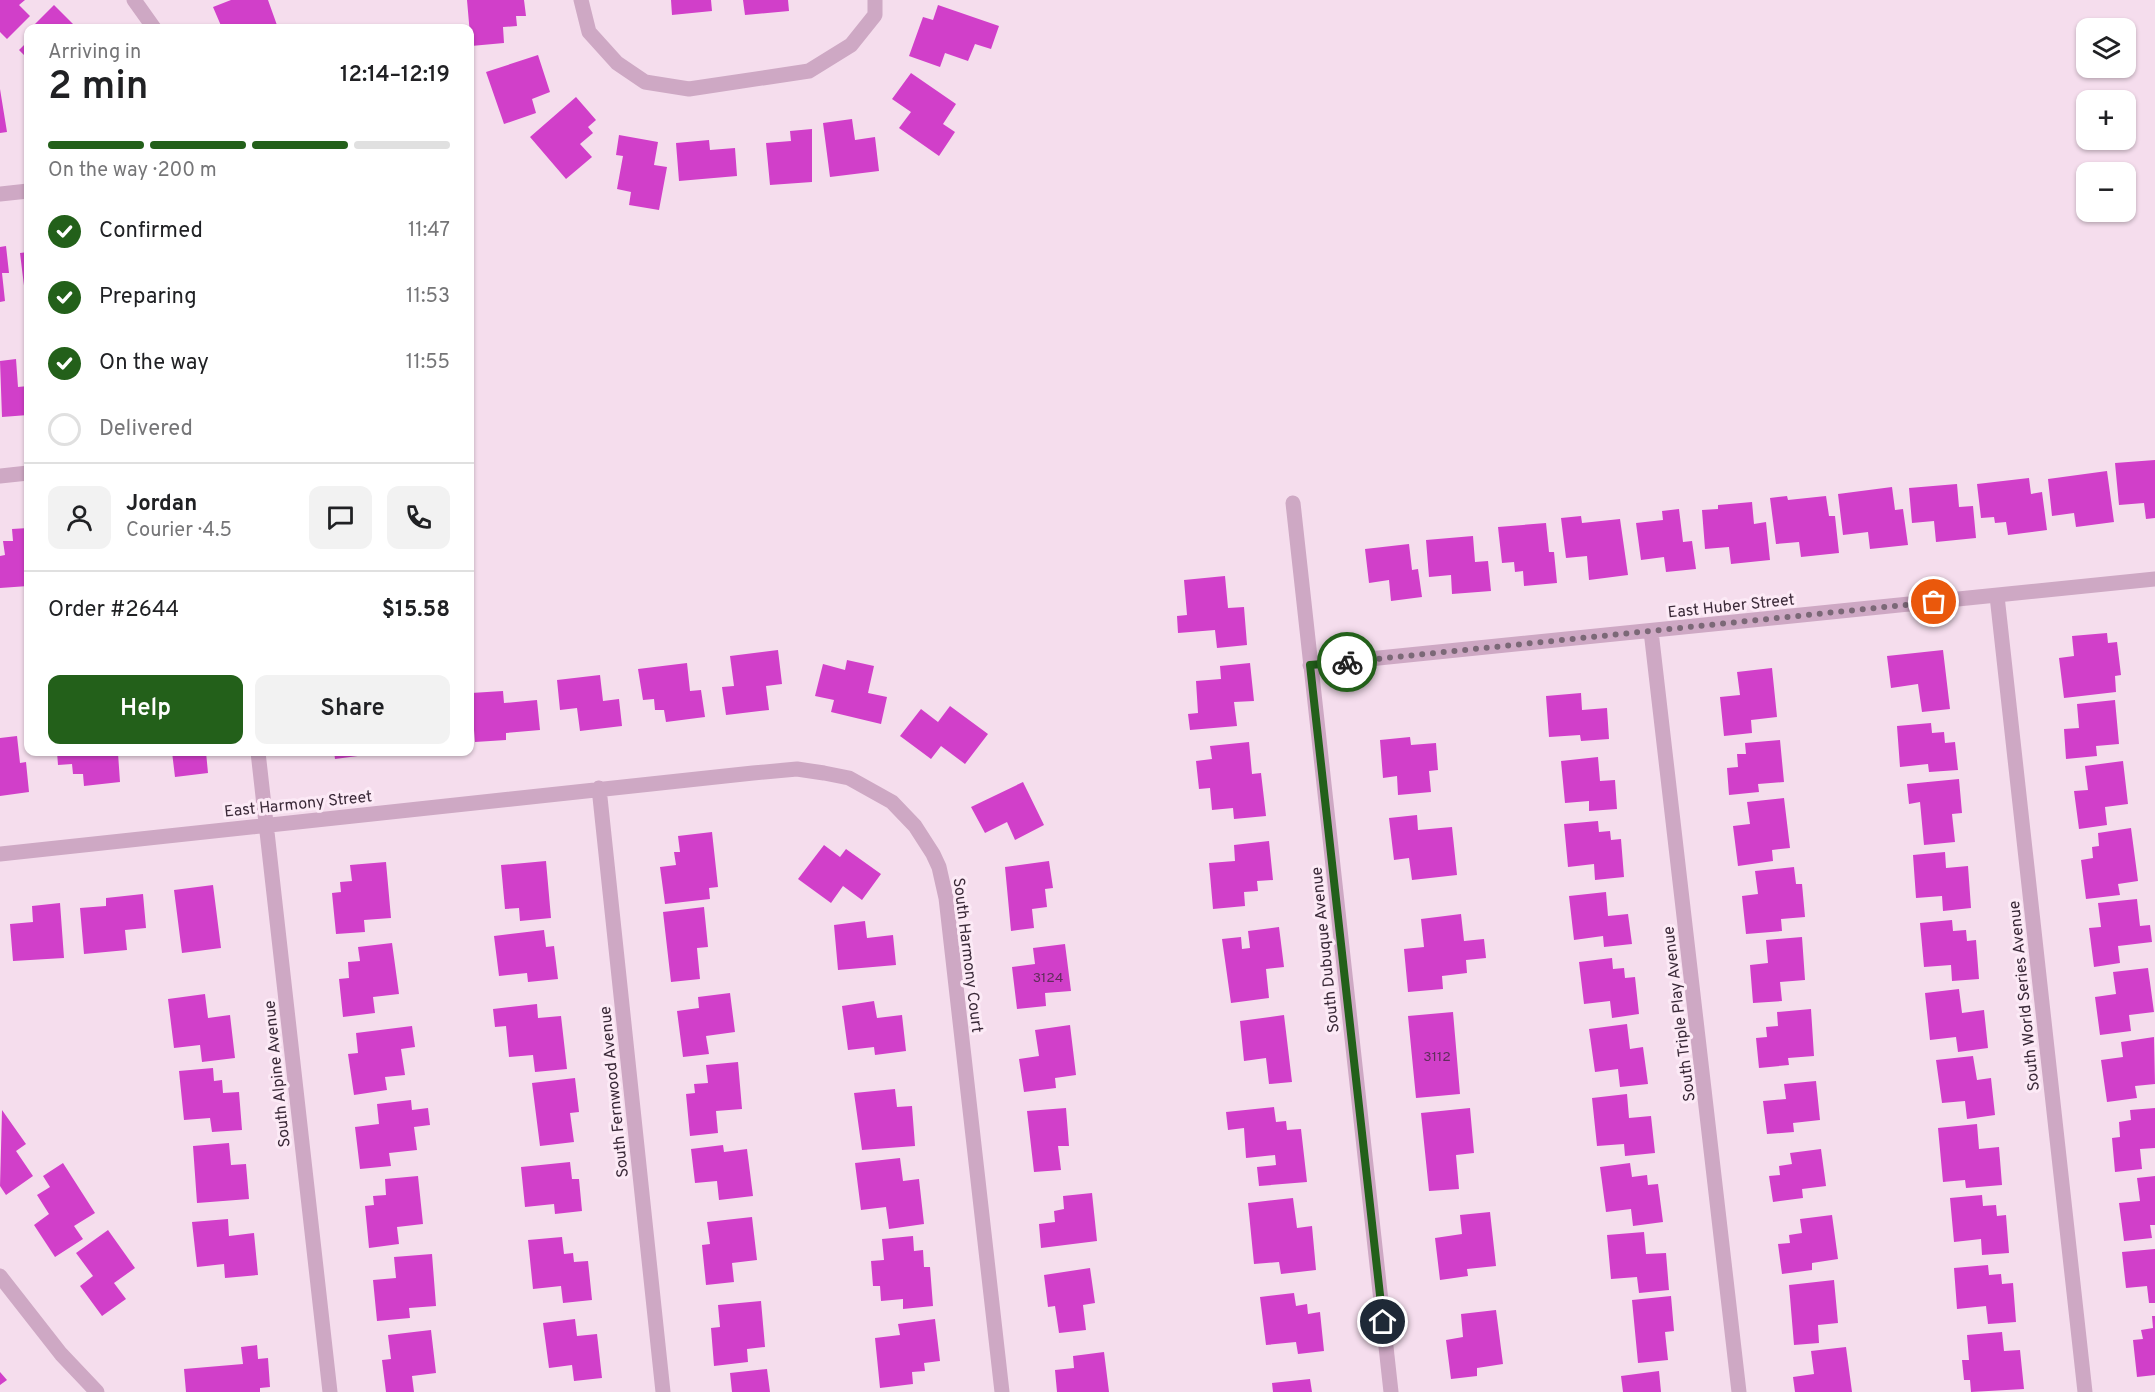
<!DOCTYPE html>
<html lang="en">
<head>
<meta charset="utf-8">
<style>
  :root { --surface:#fff; --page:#f2f2f2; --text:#202124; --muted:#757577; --line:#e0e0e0; --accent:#23601a }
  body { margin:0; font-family:Overpass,sans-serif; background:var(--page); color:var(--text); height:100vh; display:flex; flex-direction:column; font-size:22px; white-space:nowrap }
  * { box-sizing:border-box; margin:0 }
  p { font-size:20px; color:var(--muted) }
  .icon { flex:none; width:33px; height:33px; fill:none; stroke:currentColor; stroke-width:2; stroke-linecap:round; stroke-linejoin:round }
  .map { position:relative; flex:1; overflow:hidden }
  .panel { position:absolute; left:24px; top:24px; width:450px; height:732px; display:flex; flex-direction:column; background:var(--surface); border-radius:12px; box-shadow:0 2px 4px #0004 }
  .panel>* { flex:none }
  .buttons { position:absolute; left:2076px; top:18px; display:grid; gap:12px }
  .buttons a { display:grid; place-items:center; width:60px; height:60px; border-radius:12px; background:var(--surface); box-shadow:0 2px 4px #0004; font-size:30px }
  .pin { position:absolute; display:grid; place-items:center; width:51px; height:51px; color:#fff; margin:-26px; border:3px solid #fff; border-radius:50%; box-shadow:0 2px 6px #0007 }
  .courier { position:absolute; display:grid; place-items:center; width:60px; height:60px; margin:-30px; border:4px solid #23601a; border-radius:50%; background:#fff; color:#222; box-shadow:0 2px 8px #0007 }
  .summary em { font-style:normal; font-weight:600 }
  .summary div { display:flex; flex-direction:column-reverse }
  .summary { display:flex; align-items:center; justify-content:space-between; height:102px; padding:0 24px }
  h1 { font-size:39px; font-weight:600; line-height:45px }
  .bar { display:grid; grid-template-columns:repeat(4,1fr); gap:9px 6px; align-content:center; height:72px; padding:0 24px }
  .bar i { height:8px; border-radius:4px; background:var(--line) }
  .bar .current { background:var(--accent) }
  .bar p { grid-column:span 4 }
  .line { display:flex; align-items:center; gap:15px; padding:0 24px; border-top:2px solid var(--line) }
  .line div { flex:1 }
  .round { display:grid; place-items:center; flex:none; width:63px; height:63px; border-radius:12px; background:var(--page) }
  ol { padding:0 24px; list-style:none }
  li { display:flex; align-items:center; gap:18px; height:66px }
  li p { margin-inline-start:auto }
  li .icon { padding:6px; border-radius:50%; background:var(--accent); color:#fff; stroke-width:4 }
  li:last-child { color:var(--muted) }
  li i { width:33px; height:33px; border:3px solid var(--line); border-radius:50% }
  .action { display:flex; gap:12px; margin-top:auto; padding:12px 24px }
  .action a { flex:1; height:69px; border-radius:12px; background:var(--accent); color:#fff; font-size:24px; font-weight:600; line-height:69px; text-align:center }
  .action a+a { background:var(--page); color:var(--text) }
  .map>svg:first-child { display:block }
</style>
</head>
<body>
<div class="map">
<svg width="2155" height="1392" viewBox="0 0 2155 1392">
  <rect width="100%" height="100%" fill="#f5dded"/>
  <path fill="#d13fc9" d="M0,0H25L19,5L30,16L7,39L0,32Z
    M231,0H268L278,28H222L213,7Z
    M467,0H524L526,16H516L517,26L503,27L504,43L471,46Z
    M671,0H711L712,11L672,15Z
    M743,0H788L789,11L745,15Z
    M54,5L76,27L75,28H38L34,25Z
    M938,5L999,26L991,49L975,44L968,61L945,53L940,67L909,56L923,17L933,20Z
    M28,41V59L19,50Z
    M538,55L550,92L532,99L536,113L504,124L486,72Z
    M911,73L956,104L943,124L955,132L939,156L899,128L911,112L892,99Z
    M0,89L7,132L0,133Z
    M576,97L596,120L588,127L593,133L580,144L592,157L566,179L530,137Z
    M852,119L855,140L875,137L879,171L830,177L823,123Z
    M812,129V182L770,185L766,143L791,141L790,131Z
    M619,135L658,142L654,165L667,167L659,210L629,205L631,192L617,189L623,156L616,155Z
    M709,140L710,150L735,148L737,176L679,181L676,143Z
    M6,246L9,273H2L5,301L0,302V247Z
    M28,252V302H26L20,253Z
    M16,359L18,387L28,386V415L2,417L0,361Z
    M2155,460V518L2146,519L2144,503L2119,505L2115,463Z
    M2107,471L2114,522L2076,527L2074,513L2052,516L2048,479Z
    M2029,478L2031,494L2042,492L2047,530L2008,535L2006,522L1995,523L1994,517L1981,518L1977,484Z
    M1957,484L1959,507L1973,506L1976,538L1936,542L1934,521L1912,523L1909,488Z
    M1892,487L1895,510L1903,509L1908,545L1870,549L1868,532L1843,535L1838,494Z
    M1787,496L1788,500L1826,496L1829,516H1835L1839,553L1801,557L1799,542L1776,544L1770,498Z
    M1752,502L1754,524L1766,522L1770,560L1731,564L1729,547L1705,549L1702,510L1718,509V505Z
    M1679,509L1683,542L1692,541L1696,569L1666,572L1664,557L1641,560L1636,523L1663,520L1662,511Z
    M1581,516L1582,523L1620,519L1628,575L1589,580L1587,556L1566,558L1561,518Z
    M1546,523L1549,552H1554L1557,583L1524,586L1523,571L1515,572L1514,562L1502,563L1498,527Z
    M28,528V586L0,588V556L5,555L3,541H13L12,529Z
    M1473,536L1475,562L1488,561L1491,591L1452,594L1451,575L1429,577L1426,540Z
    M1409,544L1412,570L1418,569L1422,597L1391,601L1389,580L1369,583L1365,549Z
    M1225,576L1228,608L1244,607L1247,645L1217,648L1215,630L1178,633L1177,616L1187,615L1184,580Z
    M2107,633L2108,643L2117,642L2121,675L2115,676L2116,692L2064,698L2059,658L2074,656L2072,636Z
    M778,650L782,684L766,686L769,710L726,715L722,687L734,686L730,656Z
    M1943,650L1950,709L1922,712L1918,684L1891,688L1887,656Z
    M847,660L874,666L868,693L887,697L881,724L831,712L834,700L815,696L823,664L845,670Z
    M687,663L690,691L701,690L705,717L666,722L664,710H655L654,699L643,700L638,669Z
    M1250,663L1254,701L1234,702L1237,726L1190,730L1188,714L1198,713L1196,681L1221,679L1220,666Z
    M1772,668L1777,717L1751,720L1752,733L1724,736L1720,697L1740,695L1737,672Z
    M600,675L603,701L619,699L622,726L580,731L577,708L560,710L557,680Z
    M503,691L504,703L537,700L540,730L506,733V740L475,742L471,693Z
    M1581,693L1582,710L1607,708L1609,739L1581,741L1580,735L1549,737L1546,696Z
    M2115,700L2119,744L2096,746L2097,756L2066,759L2064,729L2079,728L2077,704Z
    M950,706L988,734L965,764L941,746L931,759L900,736L921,709L938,722Z
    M1931,723L1932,733L1944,732L1945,743L1955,742L1958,770L1929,772L1928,764L1900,767L1897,726Z
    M17,736L20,763L26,762L29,792L0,796V738Z
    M1410,737L1411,745L1436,743L1438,770L1429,771L1431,792L1398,795L1397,776L1383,778L1380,740Z
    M1780,740L1784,782L1758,784L1759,792L1729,795L1727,768L1738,767L1737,754H1746L1745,743Z
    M1249,742L1252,774L1261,773L1266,816L1234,819L1233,808L1212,810L1210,788L1199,789L1196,761L1212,759L1210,746Z
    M57,752L118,753L120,782L84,786L83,774H73L72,764L58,765Z
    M149,752H171V753L149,756Z
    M172,752H206L208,773L175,777Z
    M334,752H373V754L335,759Z
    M1598,757L1600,781L1615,780L1617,809L1589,811V801L1565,803L1561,761Z
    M2123,761L2128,804L2105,807L2107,825L2079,829L2074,791L2088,790L2085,766Z
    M1959,779L1962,813L1952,814L1955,842L1924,845L1920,802L1909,804L1907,784Z
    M1023,782L1044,825L1015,840L1007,822L985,833L971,807Z
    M1784,798L1790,848L1772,850L1773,861L1738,866L1733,826L1750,824L1747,802Z
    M1417,815L1418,830L1452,827L1457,875L1412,880L1409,858L1394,860L1389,818Z
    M1598,821L1599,832L1610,831L1611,840L1621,839L1624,877L1595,880L1594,864L1568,867L1564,824Z
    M2131,828L2138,881L2118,884L2120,895L2086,899L2081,860L2093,858L2092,847L2099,846L2098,833Z
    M712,832L718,887L709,888L710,899L665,904L660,867L676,865L674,852H680L678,836Z
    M1269,841L1273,880L1257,881L1258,891L1244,892L1245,906L1213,909L1209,863L1235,861L1234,845Z
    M824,845L840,857L846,849L881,874L862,900L843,886L831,903L798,879Z
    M1945,852L1946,868L1968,866L1971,908L1943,911L1942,896L1916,898L1913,855Z
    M546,861L551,918L520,921L519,908L505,909L501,865Z
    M1049,861L1053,888L1045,889L1047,907L1032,909L1034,928L1011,931L1005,867Z
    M386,862L391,918L364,920L365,932L336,934L332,893L341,892L340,882L352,881L350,865Z
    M1794,867L1796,884H1802L1805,917L1781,919L1782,931L1746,934L1742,896L1758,894L1755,871Z
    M213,885L221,948L182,953L174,890Z
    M1606,892L1608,916L1628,914L1632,944L1604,947L1603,936L1574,940L1569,896Z
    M143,894L146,928L125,930L127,950L84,954L80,908L106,906V898Z
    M2137,899L2140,926L2150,925L2152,942L2118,946L2120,963L2094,967L2089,928L2101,927L2098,903Z
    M60,903L64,958L13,961L10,924L33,922L32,906Z
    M704,907L708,947L697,948L700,979L671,982L663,912Z
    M1461,914L1464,941L1484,939L1486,958L1466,960L1467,973L1442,976L1443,989L1408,992L1404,949L1424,947L1421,919Z
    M1952,920L1953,931L1966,930L1967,941L1976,940L1979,979L1952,981L1951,965L1924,967L1920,923Z
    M865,921L867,938L893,935L896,965L838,970L834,925Z
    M1279,927L1284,967L1266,969L1269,998L1231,1003L1222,939L1241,937L1242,949L1250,948L1248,931Z
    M544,930L546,947L554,946L558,979L528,982L527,973L499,976L494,936Z
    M1802,937L1805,980L1780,982L1782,1001L1753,1003L1750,965L1768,963L1766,940Z
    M392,943L399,994L373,997L375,1013L343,1017L339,979L349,978L348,962L360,961L358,947Z
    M1065,944L1071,991L1045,993L1046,1006L1017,1009L1012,967L1035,964L1033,948Z
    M1612,958L1613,969L1624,968L1625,978L1635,977L1639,1014L1612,1018L1610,1001L1584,1004L1579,962Z
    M2148,968L2154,1012L2129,1015L2131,1031L2100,1035L2095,997L2116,994L2113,972Z
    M1959,989L1962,1013L1984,1010L1988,1048L1958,1052L1956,1037L1930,1040L1925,993Z
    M730,993L735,1032L706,1036L709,1054L683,1057L677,1011L699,1008L698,997Z
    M205,994L208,1018L230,1015L235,1058L202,1062L200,1045L174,1048L168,999Z
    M874,1001L877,1018L902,1015L906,1051L875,1055L874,1047L848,1050L842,1006Z
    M537,1004L538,1018L561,1016L567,1069L535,1072L533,1055L509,1057L506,1026L495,1027L493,1009Z
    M1811,1009L1814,1056L1788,1058L1789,1065L1759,1068L1756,1038L1767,1037L1766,1027L1778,1026L1777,1012Z
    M1453,1012L1460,1094L1416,1098L1408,1016Z
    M1284,1015L1292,1082L1269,1084L1266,1058L1244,1061L1240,1021Z
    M1627,1024L1630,1049L1643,1047L1648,1084L1620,1087L1618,1069L1595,1072L1589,1029Z
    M1070,1025L1076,1075L1055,1078L1056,1088L1024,1092L1019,1059L1039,1056L1035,1030Z
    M412,1026L415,1047L401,1049L405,1075L385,1077L387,1090L354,1095L348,1054L358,1053L356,1033Z
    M2154,1037L2155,1084L2135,1086L2137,1098L2107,1102L2101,1060L2123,1057L2121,1042Z
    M1973,1056L1977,1080L1991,1078L1995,1115L1967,1119L1965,1101L1942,1103L1936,1060Z
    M738,1062L742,1109L716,1111L718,1133L690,1136L686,1094L695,1093L694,1084L708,1083L706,1065Z
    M213,1068L214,1081L222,1080L223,1093L239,1092L242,1130L212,1132L210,1118L184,1120L179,1071Z
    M575,1078L579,1112L570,1113L574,1142L540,1146L532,1083Z
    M1816,1081L1820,1120L1793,1123L1794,1132L1767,1134L1763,1101L1786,1099L1784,1084Z
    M895,1089L897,1107L912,1106L915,1146L862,1150L854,1093Z
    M1627,1094L1629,1118L1651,1116L1655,1153L1625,1156L1624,1144L1597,1146L1592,1098Z
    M411,1100L412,1110L428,1108L430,1125L414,1127L417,1150L389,1153L391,1166L360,1169L355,1127L379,1124L377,1104Z
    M1274,1107L1276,1122L1286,1121L1287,1130L1301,1129L1307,1182L1259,1186L1257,1167L1276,1165L1275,1155L1246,1158L1244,1128L1228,1130L1226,1112Z
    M1066,1108L1069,1146H1058L1061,1170L1034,1172L1027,1111Z
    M1470,1108L1474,1153L1456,1155L1459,1189L1429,1191L1421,1113Z
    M2155,1108V1148L2140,1149L2142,1169L2115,1172L2112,1138L2120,1137L2119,1122L2131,1120L2130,1110Z
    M2,1110L26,1144L16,1151L33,1176L6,1195L0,1186Z
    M1977,1124L1979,1149L1999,1147L2002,1185L1966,1188L1965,1180L1943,1182L1938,1128Z
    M229,1143L231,1165L246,1164L249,1199L197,1203L193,1146Z
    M723,1145L724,1152L747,1149L753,1196L719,1200L717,1181L695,1183L691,1149Z
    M1821,1149L1826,1186L1802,1189L1803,1198L1773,1202L1769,1176L1780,1175L1779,1166L1792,1164L1790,1153Z
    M900,1158L903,1181L919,1179L924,1224L889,1229L886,1207L861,1210L855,1163Z
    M570,1162L572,1179H579L582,1211L555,1214L554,1204L525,1207L521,1167Z
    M63,1163L95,1213L74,1226L83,1239L55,1257L34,1225L49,1214L37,1195L50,1187L43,1176Z
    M1630,1163L1632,1177L1647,1175L1648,1185L1658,1184L1663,1222L1633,1226L1631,1209L1606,1212L1600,1167Z
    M418,1176L423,1224L397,1227L399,1244L369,1248L365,1206L374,1205L373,1196L386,1195L385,1179Z
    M2155,1176V1225H2150L2152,1238L2124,1241L2119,1203L2140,1201L2137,1178Z
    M1092,1193L1097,1241L1041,1248L1039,1224L1055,1222L1054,1211L1064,1209L1063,1196Z
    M1982,1195L1983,1206L1996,1205L1997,1216L2006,1215L2009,1253L1982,1255L1981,1239L1954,1242L1950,1198Z
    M1293,1198L1297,1228L1312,1226L1316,1270L1281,1274L1279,1262L1254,1264L1248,1203Z
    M1490,1212L1496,1266L1467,1269L1468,1276L1440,1280L1435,1238L1462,1234L1460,1215Z
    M1832,1215L1838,1259L1812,1263V1270L1782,1274L1778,1244L1790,1243L1789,1235L1802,1233L1800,1219Z
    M752,1217L757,1260L732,1263L734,1282L706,1285L702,1245L710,1244L707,1222Z
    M228,1219L229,1236L254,1233L258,1275L225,1278L224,1264L197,1267L192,1222Z
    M108,1230L135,1268L114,1283L126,1299L102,1316L80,1286L93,1276L76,1253Z
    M1644,1232L1646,1254L1666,1253L1669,1290L1639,1293L1637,1277L1611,1279L1607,1235Z
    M913,1236L914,1251L923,1250L924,1267H930L933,1306L903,1309V1299L881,1301L880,1286H873L871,1261L884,1260L882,1239Z
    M562,1237L564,1254L573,1253L574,1262L588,1261L592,1300L563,1303L561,1286L533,1289L528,1240Z
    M2155,1249V1303H2149L2147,1286L2126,1288L2122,1252Z
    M432,1254L436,1306L409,1308L410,1318L377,1321L373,1280L396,1278L394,1257Z
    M1988,1265L1989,1275L2001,1274L2002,1284L2013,1283L2016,1322L1988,1324L1986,1306L1957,1309L1954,1268Z
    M1090,1268L1095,1303L1083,1305L1086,1330L1059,1333L1055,1306L1048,1307L1044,1275Z
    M1834,1280L1838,1323L1818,1325L1819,1343L1794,1345L1789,1285Z
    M1294,1293L1296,1306L1307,1304L1308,1314L1320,1312L1324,1351L1298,1354L1296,1342L1266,1345L1260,1297Z
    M1671,1296L1674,1331L1665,1332L1668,1360L1638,1363L1632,1300Z
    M761,1301L765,1347L747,1349L748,1362L714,1366L711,1328L720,1327L718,1305Z
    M1496,1310L1503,1364L1477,1368V1376L1451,1379L1446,1340L1463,1337L1461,1314Z
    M2152,1316H2155V1375L2137,1377L2133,1340L2143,1339L2141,1330L2153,1328Z
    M575,1319L577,1336L597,1334L602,1378L574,1381L572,1365L549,1368L543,1323Z
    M935,1319L940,1361L924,1363L925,1371L912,1372L913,1384L880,1388L875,1338L900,1335L898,1324Z
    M431,1330L436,1373L412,1376L414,1392H386L382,1360L391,1359L388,1335Z
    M2002,1332L2004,1351L2020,1350L2024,1389L1971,1392L1970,1380H1964L1962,1360H1969L1967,1335Z
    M257,1345L258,1359L268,1358L270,1387L260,1388V1392H186L184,1369L243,1364L241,1347Z
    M1846,1347L1852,1392H1795L1793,1377L1814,1374L1811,1351Z
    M1104,1352L1109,1392H1057L1055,1370L1074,1368L1073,1356Z
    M767,1369L770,1392H732L730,1373Z
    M1659,1371L1661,1392H1623L1621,1376Z
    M0,1372L7,1380L0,1385Z
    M1310,1379L1312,1392H1273L1272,1383Z"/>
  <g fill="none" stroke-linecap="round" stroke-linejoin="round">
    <path stroke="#cea8c4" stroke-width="15" d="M134,0L154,28
      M581,0L589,32L617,63L645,82L689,89L809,71L851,45L875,15V0
      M0,194L28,191
      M0,476L28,473
      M1293,503L1391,1392
      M1997,596L2085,1392
      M1651,631L1739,1392
      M1310,665L2155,579
      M258,752L330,1392
      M599,788L663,1392
      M0,854L753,773L797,769L824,773L849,778L892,802L915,826L933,854L939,867L946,898L1002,1392
      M0,1276L61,1354L97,1392"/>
  </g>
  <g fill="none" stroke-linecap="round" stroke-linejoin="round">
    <path stroke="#7b6877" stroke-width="6" stroke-dasharray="0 10.8" d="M1347,662L1934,602"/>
    <path stroke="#23601a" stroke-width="8" d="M1347,662L1310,665L1383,1322"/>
  </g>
  <g text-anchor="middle" stroke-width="6" stroke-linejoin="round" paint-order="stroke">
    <g font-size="14" fill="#602e5c">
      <text x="1048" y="982">3124</text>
      <text x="1437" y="1061">3112</text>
    </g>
    <g font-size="16" fill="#3a2938" stroke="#fceaf6">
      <text transform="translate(1731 605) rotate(-6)" y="6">East Huber Street</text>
      <text transform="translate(298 803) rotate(-6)" y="6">East Harmony Street</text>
      <text transform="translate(1324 950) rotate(-96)" y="6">South Dubuque Avenue</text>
      <text transform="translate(969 955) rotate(83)" y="6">South Harmony Court</text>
      <text transform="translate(2023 996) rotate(-96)" y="6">South World Series Avenue</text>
      <text transform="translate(1678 1014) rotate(-97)" y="6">South Triple Play Avenue</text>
      <text transform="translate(276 1074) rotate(-96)" y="6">South Alpine Avenue</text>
      <text transform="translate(613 1092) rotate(-96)" y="6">South Fernwood Avenue</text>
    </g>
  </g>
</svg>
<div class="buttons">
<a><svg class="icon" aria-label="layers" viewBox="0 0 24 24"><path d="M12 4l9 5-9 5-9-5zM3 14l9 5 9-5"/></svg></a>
<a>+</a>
<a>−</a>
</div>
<div class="pin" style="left:1934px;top:602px;background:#ea580c"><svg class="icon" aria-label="bag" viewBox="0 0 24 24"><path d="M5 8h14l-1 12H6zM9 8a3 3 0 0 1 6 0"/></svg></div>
<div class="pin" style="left:1383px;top:1322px;background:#1f2937"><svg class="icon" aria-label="home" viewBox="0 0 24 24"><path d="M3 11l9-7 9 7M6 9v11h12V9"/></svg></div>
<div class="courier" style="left:1347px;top:662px"><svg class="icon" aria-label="bike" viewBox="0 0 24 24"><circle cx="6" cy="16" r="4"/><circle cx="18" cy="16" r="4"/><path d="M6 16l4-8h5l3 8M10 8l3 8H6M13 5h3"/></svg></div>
<section class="panel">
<div class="summary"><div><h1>2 min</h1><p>Arriving in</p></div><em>12:14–12:19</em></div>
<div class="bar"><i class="current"></i><i class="current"></i><i class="current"></i><i></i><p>On the way · 200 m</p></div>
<ol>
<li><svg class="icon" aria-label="check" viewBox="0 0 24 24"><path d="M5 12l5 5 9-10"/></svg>Confirmed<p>11:47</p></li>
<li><svg class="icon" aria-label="check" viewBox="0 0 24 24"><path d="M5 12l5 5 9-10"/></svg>Preparing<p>11:53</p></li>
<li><svg class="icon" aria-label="check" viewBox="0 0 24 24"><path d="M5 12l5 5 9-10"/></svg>On the way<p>11:55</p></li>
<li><i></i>Delivered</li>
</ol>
<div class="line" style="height:108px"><a class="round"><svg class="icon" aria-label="person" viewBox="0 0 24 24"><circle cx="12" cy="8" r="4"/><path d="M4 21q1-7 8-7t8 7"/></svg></a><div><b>Jordan</b><p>Courier · 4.5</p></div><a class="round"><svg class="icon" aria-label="chat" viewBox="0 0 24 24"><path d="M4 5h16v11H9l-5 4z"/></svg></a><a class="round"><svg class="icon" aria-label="phone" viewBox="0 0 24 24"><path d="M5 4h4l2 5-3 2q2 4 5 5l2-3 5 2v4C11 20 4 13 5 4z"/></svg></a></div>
<div class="line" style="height:78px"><div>Order #2644</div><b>$15.58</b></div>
<div class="action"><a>Help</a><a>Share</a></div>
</section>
</div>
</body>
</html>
